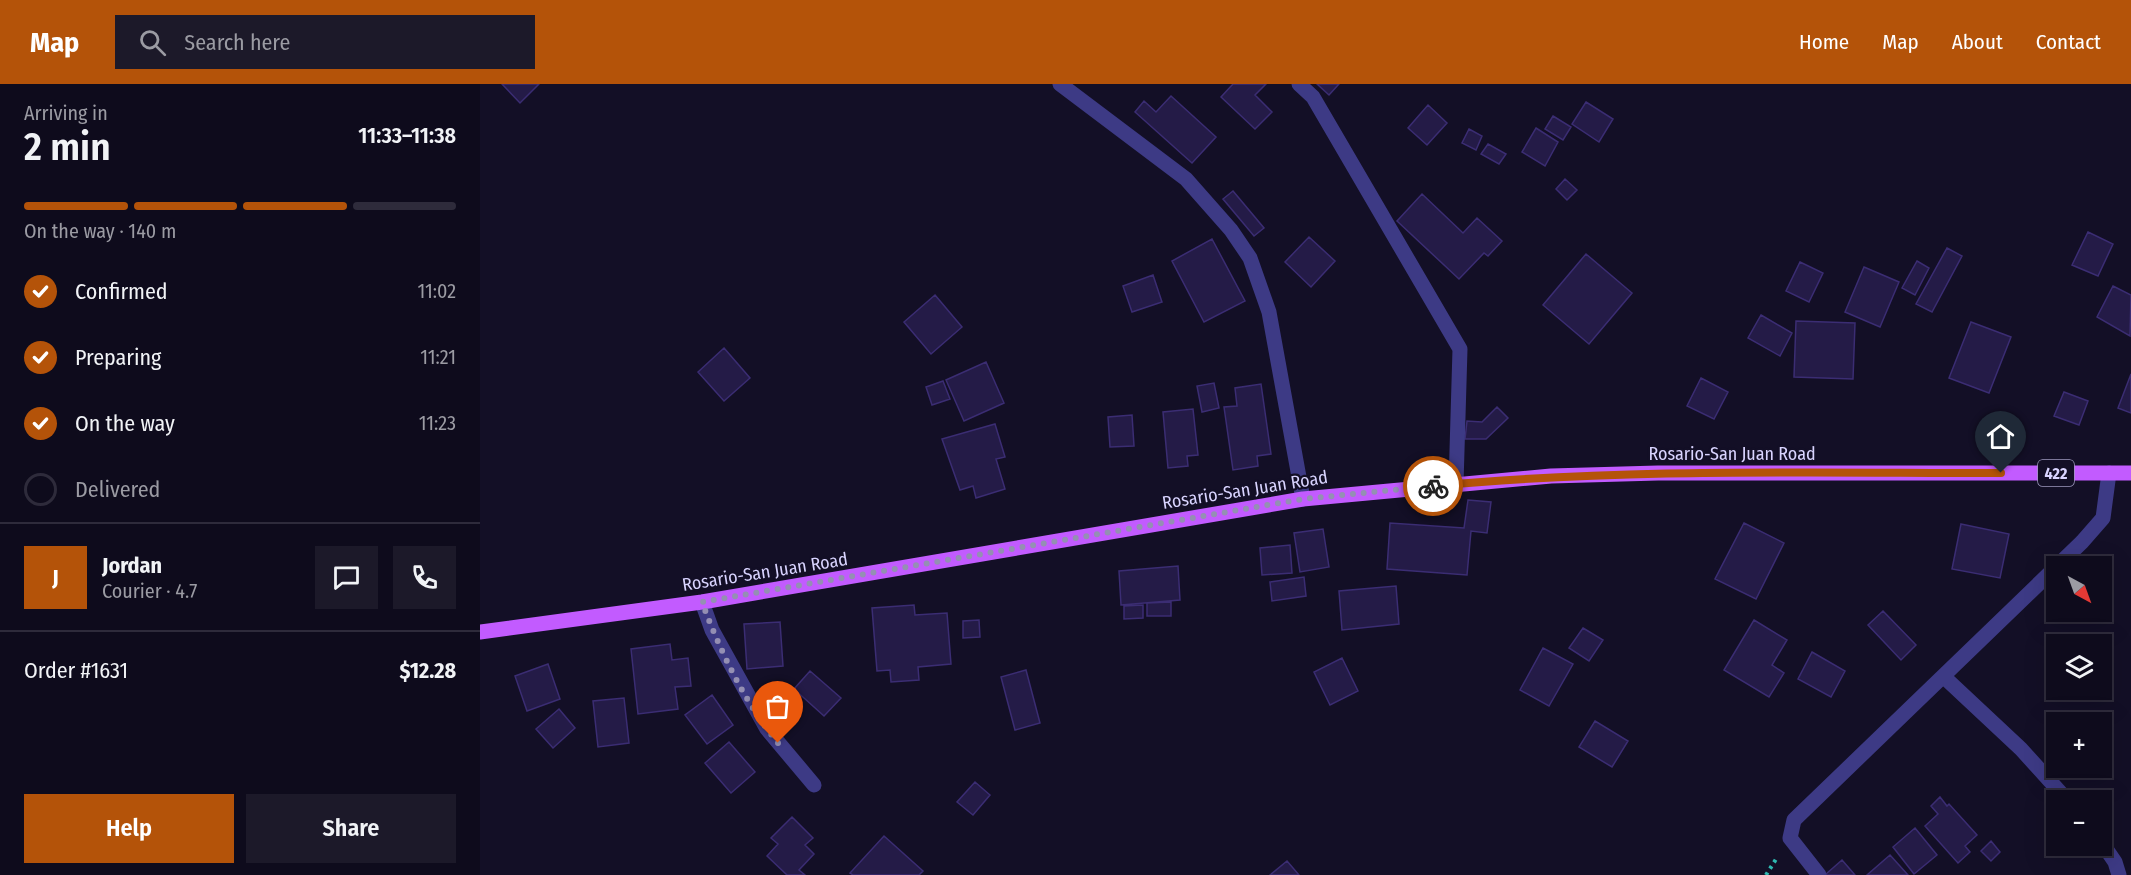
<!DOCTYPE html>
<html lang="en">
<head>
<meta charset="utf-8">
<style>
  :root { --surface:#0e0b1c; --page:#1c1929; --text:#f1f3f6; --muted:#9b9ba3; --line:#2e2b3b; --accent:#b45309 }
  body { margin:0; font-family:"Fira Sans Condensed",sans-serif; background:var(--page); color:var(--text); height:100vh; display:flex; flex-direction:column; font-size:22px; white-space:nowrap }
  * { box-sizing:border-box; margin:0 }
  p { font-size:20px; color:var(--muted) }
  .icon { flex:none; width:33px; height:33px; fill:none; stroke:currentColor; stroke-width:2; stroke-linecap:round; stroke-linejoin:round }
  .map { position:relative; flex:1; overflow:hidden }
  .side { display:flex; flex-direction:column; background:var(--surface); width:480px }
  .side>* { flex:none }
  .needle { width:39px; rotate:139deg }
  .buttons { position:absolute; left:1566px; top:472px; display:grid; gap:12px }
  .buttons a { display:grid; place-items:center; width:66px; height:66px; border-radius:0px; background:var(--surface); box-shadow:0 6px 24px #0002,0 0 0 2px var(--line); font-size:30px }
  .pin { position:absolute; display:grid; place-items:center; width:51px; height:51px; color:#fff; margin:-62px -26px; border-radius:50% 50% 50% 0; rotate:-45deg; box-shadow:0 0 6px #0007 }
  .pin .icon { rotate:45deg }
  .courier { position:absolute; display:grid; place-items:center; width:60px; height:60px; margin:-30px; border:4px solid #b45309; border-radius:50%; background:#fff; color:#222; box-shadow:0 2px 8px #0007 }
  .headline em { font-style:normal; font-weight:600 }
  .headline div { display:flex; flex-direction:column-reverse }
  .headline { display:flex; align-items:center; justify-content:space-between; height:102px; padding:0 24px }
  h1 { font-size:39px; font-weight:600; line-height:45px }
  .bar { display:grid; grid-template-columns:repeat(4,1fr); gap:9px 6px; align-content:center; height:72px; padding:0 24px }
  .bar i { height:8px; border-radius:4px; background:var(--line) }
  .bar .on { background:var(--accent) }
  .bar p { grid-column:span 4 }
  .line { display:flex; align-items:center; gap:15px; padding:0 24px; border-top:2px solid var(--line) }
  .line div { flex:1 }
  .round { display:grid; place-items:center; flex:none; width:63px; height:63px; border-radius:0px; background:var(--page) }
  ol { padding:0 24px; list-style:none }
  li { display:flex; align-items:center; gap:18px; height:66px }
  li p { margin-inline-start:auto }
  li .icon { padding:6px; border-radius:50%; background:var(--accent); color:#fff; stroke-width:4 }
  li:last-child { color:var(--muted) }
  li i { width:33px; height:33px; border:3px solid var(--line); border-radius:50% }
  .action { display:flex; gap:12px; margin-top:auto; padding:12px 24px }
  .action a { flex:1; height:69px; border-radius:0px; background:var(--accent); color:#fff; font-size:24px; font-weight:600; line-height:69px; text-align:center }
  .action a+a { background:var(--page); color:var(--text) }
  header { display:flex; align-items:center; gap:36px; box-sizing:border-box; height:84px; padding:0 30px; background:var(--accent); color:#fff }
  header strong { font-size:28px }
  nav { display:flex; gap:33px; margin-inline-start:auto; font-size:21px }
  .search { width:420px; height:54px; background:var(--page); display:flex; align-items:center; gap:15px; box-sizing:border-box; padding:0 21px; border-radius:0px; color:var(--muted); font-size:22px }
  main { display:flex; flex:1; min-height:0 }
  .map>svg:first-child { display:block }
</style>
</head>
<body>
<header>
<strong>Map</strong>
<div class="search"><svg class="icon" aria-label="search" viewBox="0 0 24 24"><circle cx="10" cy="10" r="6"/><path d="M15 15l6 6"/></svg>Search here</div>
<nav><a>Home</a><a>Map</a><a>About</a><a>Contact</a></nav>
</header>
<main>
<section class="side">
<div class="headline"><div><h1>2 min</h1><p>Arriving in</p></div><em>11:33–11:38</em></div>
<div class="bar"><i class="on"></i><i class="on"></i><i class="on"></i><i></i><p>On the way · 140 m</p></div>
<ol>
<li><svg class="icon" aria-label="check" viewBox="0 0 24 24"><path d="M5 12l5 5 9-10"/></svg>Confirmed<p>11:02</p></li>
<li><svg class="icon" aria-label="check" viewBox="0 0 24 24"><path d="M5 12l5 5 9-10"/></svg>Preparing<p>11:21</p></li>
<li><svg class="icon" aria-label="check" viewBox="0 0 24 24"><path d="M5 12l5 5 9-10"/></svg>On the way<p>11:23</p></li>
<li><i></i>Delivered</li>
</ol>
<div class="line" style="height:108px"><b class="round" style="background:var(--accent);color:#fff">J</b><div><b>Jordan</b><p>Courier · 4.7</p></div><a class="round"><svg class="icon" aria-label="chat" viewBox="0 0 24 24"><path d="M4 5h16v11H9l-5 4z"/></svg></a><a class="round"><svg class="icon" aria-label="phone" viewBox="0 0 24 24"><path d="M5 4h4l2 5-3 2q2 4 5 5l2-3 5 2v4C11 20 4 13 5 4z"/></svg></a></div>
<div class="line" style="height:78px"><div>Order #1631</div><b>$12.28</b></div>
<div class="action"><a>Help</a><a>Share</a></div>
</section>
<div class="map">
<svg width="1651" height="791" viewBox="0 0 1651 791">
  <rect width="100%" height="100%" fill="#130f26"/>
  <path fill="#241b47" stroke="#3b2d73" stroke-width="1.5" d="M22,0H59L40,19Z
    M753,0H786L775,11L792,28L775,45L741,13Z
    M837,0H859L849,11Z
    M691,12L736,53L712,79L655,28L664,17L676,28Z
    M1106,18L1133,35L1119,58L1092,40Z
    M948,21L967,39L947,61L928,44Z
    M1073,32L1091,43L1083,56L1065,45Z
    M1056,44L1078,58L1065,82L1042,68Z
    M989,45L1002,52L996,66L982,59Z
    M1008,60L1026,70L1019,80L1001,70Z
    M1085,95L1097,106L1087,116L1076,105Z
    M753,107L784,144L774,152L743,115Z
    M942,110L983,149L997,134L1022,157L1008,172L1004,169L979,195L917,137Z
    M1608,148L1633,160L1618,192L1592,181Z
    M829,153L855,177L831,203L805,178Z
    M732,155L765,217L724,238L692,177Z
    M1467,164L1482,172L1452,228L1436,220Z
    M1106,170L1152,209L1109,260L1063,221Z
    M1437,177L1449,184L1435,211L1422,204Z
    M1320,178L1343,189L1329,218L1306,207Z
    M1384,183L1419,198L1400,243L1365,228Z
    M673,191L682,218L652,228L643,202Z
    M1633,202L1651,211L1650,252L1617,233Z
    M455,211L482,243L451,270L424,238Z
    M1281,231L1312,249L1300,272L1268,254Z
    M1316,237L1375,239L1373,295L1314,293Z
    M1491,238L1531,253L1509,309L1469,294Z
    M244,264L270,294L244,317L218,288Z
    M506,278L524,319L484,337L466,296Z
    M1651,290V329L1638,324Z
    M1221,294L1248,308L1234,335L1207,322Z
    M463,297L470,315L452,321L446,303Z
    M734,299L739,324L722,328L717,302Z
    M781,300L791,370L777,372L778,382L753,386L744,323L757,322L755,304Z
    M1584,308L1608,317L1599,341L1574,332Z
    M1017,323L1028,334L1006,355H985L987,337L1002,338Z
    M713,325L718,371L707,372L708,382L688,384L683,328Z
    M652,331L654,362L630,363L628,333Z
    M515,340L525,373L516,375L525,405L496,414L493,402L480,406L462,355Z
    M988,416L1011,418L1007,449L991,447L987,491L907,485L910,439L984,444Z
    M1264,439L1304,459L1276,515L1235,495Z
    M1481,440L1529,450L1520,494L1472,485Z
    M843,445L849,483L820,488L814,449Z
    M810,461L812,489L782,491L780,464Z
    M698,482L700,516L641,521L639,487Z
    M824,493L826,512L792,517L790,498Z
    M916,502L919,540L862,546L859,507Z
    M691,518V532H667V519Z
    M434,521L435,531L467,529L471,580L438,583L439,596L411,598L410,586L397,587L392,524Z
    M663,521V534L644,535V522Z
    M1403,527L1436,561L1421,576L1388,541Z
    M499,536L500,553L483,554V537Z
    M1274,536L1307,556L1292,581L1304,589L1289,613L1244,586Z
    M300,538L303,582L267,585L264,540Z
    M1103,544L1123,556L1109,577L1089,564Z
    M190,560L192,576L208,574L211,602L195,603L198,625L158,630L151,565Z
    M1063,564L1093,580L1069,622L1040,606Z
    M1332,568L1365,587L1351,613L1318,595Z
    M862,574L878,607L850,621L834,588Z
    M68,580L80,615L47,627L35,592Z
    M546,586L560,639L535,646L521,593Z
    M330,587L361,614L344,632L314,605Z
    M232,611L253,641L227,660L205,631Z
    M144,614L149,659L118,663L113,617Z
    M79,625L95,644L73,664L56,645Z
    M1115,637L1148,657L1132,683L1099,663Z
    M249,658L275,688L251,709L225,679Z
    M495,698L510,711L493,731L477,718Z
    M1460,713L1467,722L1469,720L1497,751L1485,762L1490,768L1478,779L1445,742L1458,730L1451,722Z
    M312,733L333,754L325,761L334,770L319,786L325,791H307L287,772L298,760L291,754Z
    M1435,744L1457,771L1434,790L1413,763Z
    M404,752L443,787L439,791H373L370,789Z
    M1511,757L1520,768L1511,777L1501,767Z
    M1410,771L1428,791H1387Z
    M1362,776L1375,791H1346V790Z
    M807,777L819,791H790Z"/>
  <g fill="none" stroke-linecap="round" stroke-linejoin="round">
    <path stroke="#2fb8b0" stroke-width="4" stroke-dasharray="3 4.5" stroke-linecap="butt" d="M1286,791L1298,772"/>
    <path stroke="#3d3a85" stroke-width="15" d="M819,0L833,13L980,265L976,400"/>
    <path stroke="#3d3a85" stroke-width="15" d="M580,0L706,95L751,146L770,174L789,228L823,415
      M222,518L232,546L287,645L334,701
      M1463,592L1541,665L1588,717
      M1622,759L1635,778L1639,791
      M1339,791L1310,754L1314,736L1602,458L1623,434L1629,389"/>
    <path stroke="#c25bff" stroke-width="15" d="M0,548L222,518L823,415L1071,392L1178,389H1651"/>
  </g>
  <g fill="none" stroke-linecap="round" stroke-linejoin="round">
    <path stroke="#948fb3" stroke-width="6" stroke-dasharray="0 10.8" d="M298,659C265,619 240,567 222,518L823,415L953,402"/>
    <path stroke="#b45309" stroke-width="8" d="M953,402C1142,384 1332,389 1521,389"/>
  </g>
  <g text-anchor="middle" stroke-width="4.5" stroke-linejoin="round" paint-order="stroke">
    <rect fill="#130f26" stroke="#9e99be" stroke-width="1.5" x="1558" y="376" width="36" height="26" rx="4.5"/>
    <g font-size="16" font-weight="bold" fill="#d9d4ff">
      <text x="1576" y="395">422</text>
    </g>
    <g font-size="18" fill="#d9d4ff" stroke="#130f26">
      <text x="1252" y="376">Rosario-San Juan Road</text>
      <text transform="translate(765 406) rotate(-9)" y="6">Rosario-San Juan Road</text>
      <text transform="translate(285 488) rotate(-9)" y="6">Rosario-San Juan Road</text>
    </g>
  </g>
</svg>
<div class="buttons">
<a><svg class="needle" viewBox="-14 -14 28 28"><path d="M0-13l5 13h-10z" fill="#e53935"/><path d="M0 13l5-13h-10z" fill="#9b9ba3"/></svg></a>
<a><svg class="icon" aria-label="layers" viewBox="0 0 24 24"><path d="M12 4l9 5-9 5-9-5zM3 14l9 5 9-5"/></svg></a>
<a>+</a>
<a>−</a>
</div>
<div class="pin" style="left:298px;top:659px;background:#ea580c"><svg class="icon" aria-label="bag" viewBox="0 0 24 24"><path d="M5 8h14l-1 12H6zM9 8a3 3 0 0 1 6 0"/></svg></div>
<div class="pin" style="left:1521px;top:389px;background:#1f2937"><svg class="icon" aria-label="home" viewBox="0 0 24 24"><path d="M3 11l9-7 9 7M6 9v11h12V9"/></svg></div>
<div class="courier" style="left:953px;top:402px"><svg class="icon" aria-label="bike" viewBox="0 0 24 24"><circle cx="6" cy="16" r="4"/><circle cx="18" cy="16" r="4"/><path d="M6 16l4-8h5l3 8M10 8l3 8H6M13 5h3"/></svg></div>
</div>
</main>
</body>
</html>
